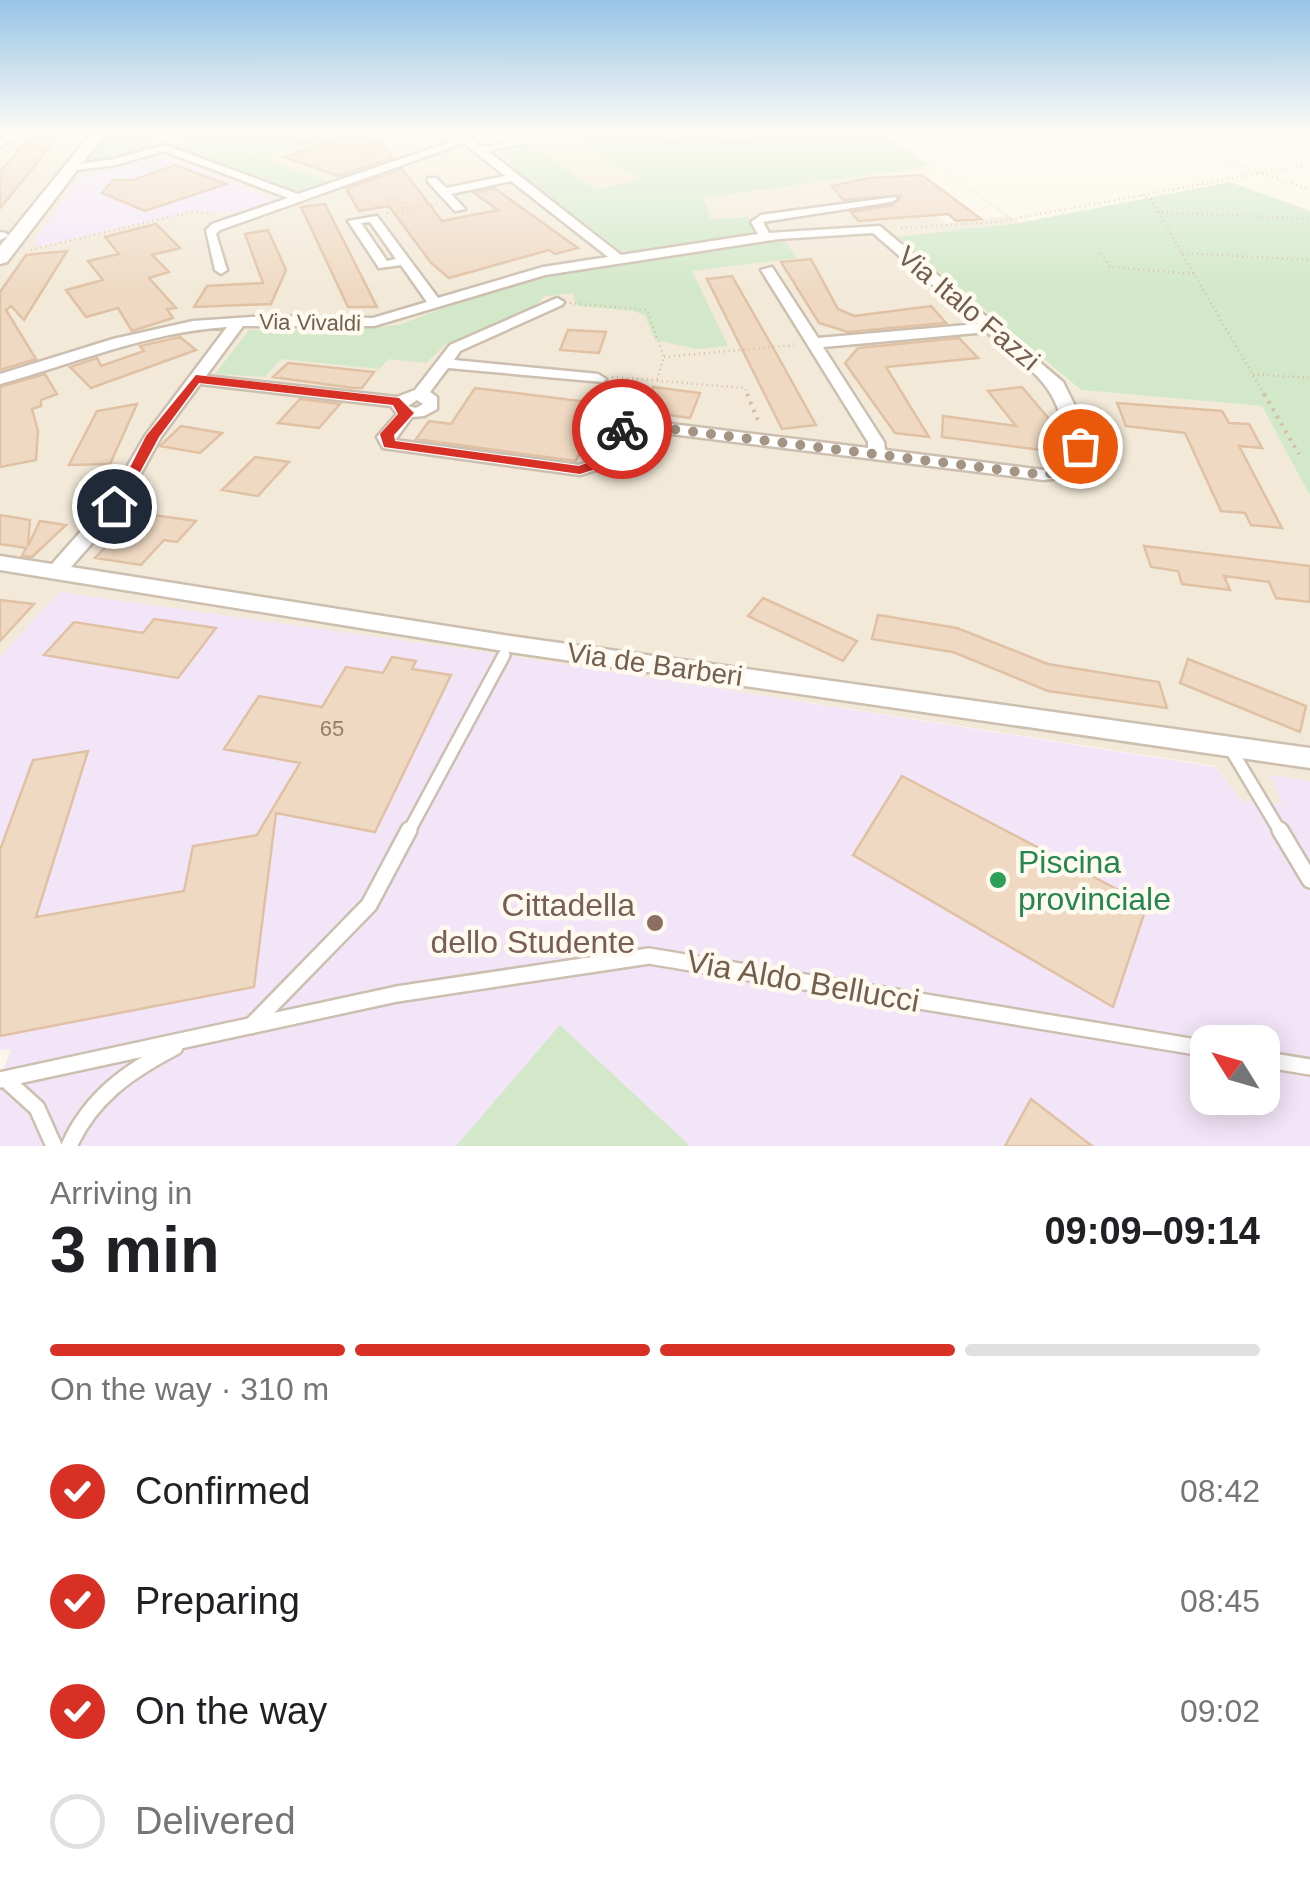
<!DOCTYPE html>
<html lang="en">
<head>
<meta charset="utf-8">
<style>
  :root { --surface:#fff; --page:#f2f2f2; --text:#202124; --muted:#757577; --line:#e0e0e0; --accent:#d93025 }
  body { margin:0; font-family:Arial,sans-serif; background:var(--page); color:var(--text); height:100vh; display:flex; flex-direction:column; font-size:38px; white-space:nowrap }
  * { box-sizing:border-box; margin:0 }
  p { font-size:32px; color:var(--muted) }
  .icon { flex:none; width:55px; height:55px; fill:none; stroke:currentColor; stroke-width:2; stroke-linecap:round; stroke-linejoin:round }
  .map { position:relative; height:1146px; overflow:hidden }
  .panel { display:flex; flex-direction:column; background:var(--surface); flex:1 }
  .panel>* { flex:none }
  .needle { width:65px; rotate:307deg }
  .tools { position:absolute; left:1190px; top:1025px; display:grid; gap:20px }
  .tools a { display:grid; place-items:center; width:90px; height:90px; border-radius:20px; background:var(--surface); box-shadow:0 5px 25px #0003; font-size:50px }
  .pin { position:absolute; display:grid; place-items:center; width:85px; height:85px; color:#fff; margin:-42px; border:5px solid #fff; border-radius:50%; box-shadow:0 2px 10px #0007 }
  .courier { position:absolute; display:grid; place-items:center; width:100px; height:100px; margin:-50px; border:8px solid #d93025; border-radius:50%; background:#fff; color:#222; box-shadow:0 2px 12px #0007 }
  .head em { font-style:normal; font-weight:700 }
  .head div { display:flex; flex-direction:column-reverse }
  .head { display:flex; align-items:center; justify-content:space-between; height:170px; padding:0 50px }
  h1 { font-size:65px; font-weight:700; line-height:75px }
  .bar { display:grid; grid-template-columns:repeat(4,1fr); gap:15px 10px; align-content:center; height:120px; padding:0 50px }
  .bar i { height:12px; border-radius:8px; background:var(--line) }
  .bar .current { background:var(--accent) }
  .bar p { grid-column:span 4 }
  ol { padding:0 50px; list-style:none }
  li { display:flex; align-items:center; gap:30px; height:110px }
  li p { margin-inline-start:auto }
  li .icon { padding:10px; border-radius:50%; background:var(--accent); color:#fff; stroke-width:4 }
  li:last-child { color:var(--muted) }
  li i { width:55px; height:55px; border:5px solid var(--line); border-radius:50% }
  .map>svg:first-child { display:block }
</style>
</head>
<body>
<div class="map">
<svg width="1310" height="1146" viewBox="0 0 1310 1146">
  <rect width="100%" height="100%" fill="#fbf6e9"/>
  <path fill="#f2e9d8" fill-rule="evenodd" d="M0,131H468L489,145L520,137L509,131H559L642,179L597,190L530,144L573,214L619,250L753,233L747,217L711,219L702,198L870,171L939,167L1019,223L898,238L1080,390L1262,406L1310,496V781L1270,775L1284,804L1242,801L1216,766L492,653L268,622L0,681ZM939,168L1006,216L946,224L935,211H918L877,176Z"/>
  <path fill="#f3e5f8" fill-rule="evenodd" d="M160,154L275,199L236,213L191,211L38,247L35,240L78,178Z
    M59,592L492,653L1216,767L1242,801L1283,804L1269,775L1310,781V1146H0V1079L11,1049L0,1050V657ZM1208,1042H1262V1098H1208Z"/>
  <path fill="#d2e8c8" d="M109,131H161L148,149L87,162Z
    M179,131L255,137L276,131H351L343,134L350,136L367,164L302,145L262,158L329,182L298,193L175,147Z
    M559,131H921L890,138L931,166L703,198L711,219L748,217L754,233L627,252L619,250L509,164L511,160L500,151L530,144L597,190L640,179Z
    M1230,182L1310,211V496L1262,406L1081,390L897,237L1019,223Z
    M777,241H785L797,258L692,271L728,346L698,349L655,340L645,316L635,311L577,306L573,293L545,296L535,306L445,345L426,363L389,359L379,369L281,359L265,377L215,374L249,330L343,331L399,325L493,289L548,276Z
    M560,1025L690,1146H456Z"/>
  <path fill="#efd9c3" stroke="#e0c1a4" stroke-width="2.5" d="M349,134L382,143L393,158L338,176L284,157Z
    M58,136L37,163L0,208V172L30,137Z
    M175,165L226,184L145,211L102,193L113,180H133Z
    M402,169L442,221L498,210L474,193L494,188L578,248L555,254L549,250L449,278L431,263L389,206L359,211L346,189Z
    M922,175L981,219L956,221L948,214L858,221L851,212L893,205L900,196L843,200L832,186L869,178Z
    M325,204L377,307H348L301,207Z
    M156,224L180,248L152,255L169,272L149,278L176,308L167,309L173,318L132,331L118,308L86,317L66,290L103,280L88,261L119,254L105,237Z
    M268,230L286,270L271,304L194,307L207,286L263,283L245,234Z
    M67,251L24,320L11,306L6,310L36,359L0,370V292L26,255Z
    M811,259L838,309L854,316L931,306L946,323L848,332L819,323L781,262Z
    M732,276L776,353L816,425L782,429L707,279Z
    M568,330L606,332L599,353L560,350Z
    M180,337L196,350L91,388L70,367L97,358L101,366L144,351L140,346Z
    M959,338L978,358L886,367L929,437L895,433L845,363L858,348Z
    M288,363L374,372L362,388H353L273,377Z
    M45,374L57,394L41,400V406L32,409L38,431L36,460L0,467V387Z
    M653,387L700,393L690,418L642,411Z
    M1022,387L1060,432L1063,453L942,437L943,416L1016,426L988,391Z
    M475,388L596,403L578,440L585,441L576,461L416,439L429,421L451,424Z
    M300,399L340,404L319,428L278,423Z
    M1117,403L1222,411L1229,423L1249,424L1262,448L1239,446L1282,528L1251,525L1245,513L1221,511L1185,433L1126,426Z
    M137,404L110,464L69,465L97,411Z
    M181,426L222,433L200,453L160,446Z
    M255,457L289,462L258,496L222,490Z
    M139,513L196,521L177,542L164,540L141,565L95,558Z
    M0,515L30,520L28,546L40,521L66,525L32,557L22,556L26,548L0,544Z
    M1144,546L1310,566V602L1276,598L1269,582L1224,576L1230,590L1182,584L1178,571L1151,567Z
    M763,598L857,641L843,661L748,616Z
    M0,600L34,604L0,641Z
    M878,615L957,628L1048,664L1159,682L1167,708L1048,691L953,652L872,639Z
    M154,619L216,628L178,678L44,655L74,622L143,633Z
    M392,657L416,661L412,669L451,675L375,832L276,813L254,987L0,1036V850L33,760L88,751L36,917L184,891L193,846L257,835L300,763L224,749L259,696L322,707L346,667L383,673Z
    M1188,659L1306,706L1300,732L1180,683Z
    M902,776L1147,905L1113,1007L853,855Z
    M1031,1099L1092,1146H1005Z"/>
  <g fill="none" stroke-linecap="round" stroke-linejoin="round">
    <g stroke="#cdbfb0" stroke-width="8">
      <path id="lane-far2" d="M481,150L526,141"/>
    </g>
    <g stroke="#cdbfb0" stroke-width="16">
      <path id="lane-far1" d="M1230,748L1281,833
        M408,833L504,655"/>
    </g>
    <g stroke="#cdbfb0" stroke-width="20">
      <path id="lane" d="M1280,830L1310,880
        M251,1026L369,905L409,830
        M1262,1059L1310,1067
        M0,1080L397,994L649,956L1208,1049
        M6,1080L37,1108L54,1146
        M69,1146C91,1097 129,1071 175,1047"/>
    </g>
    <g stroke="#cdbfb0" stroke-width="5">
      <path id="street" d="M15,131H27L0,146V139Z
        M450,131H461L470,137L621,255L758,234L751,222L761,215L895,197L897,199L891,202L763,222L769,233L880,226L1063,382L1080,416L1089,462L1073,476L1044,480L639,430L628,434L612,465L580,475L383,448L377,437L397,414L391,406L200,384L161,437L121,510L71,567L510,636L1310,748V768L510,652L0,570V556L52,564L106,503L145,436L227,327C148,332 76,363 0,384V374L113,339L193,321L266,316L373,318L427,302L401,265L379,268L348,221L377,216L438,298L543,267L608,257L511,181L451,194L465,209L455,211L428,182V178H436L446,188L505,176L464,143L220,230L216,234L227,270L221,274L215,270L206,230L212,224L288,198L164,151L115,165L68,171L64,170V166L114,159L165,145L298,194L459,139ZM370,222L396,259L387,261L361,223ZM873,233L978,324L818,338L772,267L761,270L868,442V448L638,420L615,427L599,458L579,465L395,440L412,417L424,416L437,409V397L430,392L448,368L603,382L606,379L598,374L454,360L460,351L562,305L564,302L557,298L450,345L415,390L397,397L206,376L243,326H374L545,275L779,239ZM987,332C1043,381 1058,383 1071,460L1062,467L1044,470L885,450L884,442L823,347ZM417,400L423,404L416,408L408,406Z
        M0,232L6,233L8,236L0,240Z"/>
    </g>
    <g stroke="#cfc0ad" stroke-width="5">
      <path id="secondary" d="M93,131H107L7,262L0,264V246Z"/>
    </g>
    <path stroke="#d4bca5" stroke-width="2.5" stroke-dasharray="1 4" stroke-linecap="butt" d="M365,131H371
      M644,131C676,155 720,144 757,141L764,137L763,131
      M1140,131L1310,190
      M1270,131L1310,155
      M563,133L577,131
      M114,134L152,131
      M313,138L376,157
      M245,161L341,131
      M1141,196L1150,198L1265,396
      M388,200H400L406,209
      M1157,212L1310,219
      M387,213L437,204
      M901,228L996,222L1310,164
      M31,250L191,212L212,213
      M1101,253L1110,267L1194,274
      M1182,253L1310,260
      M570,303L647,310L664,357L657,380
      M664,357L794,345
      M1253,374L1310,378
      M612,377L745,388L748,396"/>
    <path stroke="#d4bca5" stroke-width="4" stroke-dasharray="2.5 6" stroke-linecap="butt" d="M747,394L759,423
      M1264,394L1299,454"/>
    <use href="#lane-far2" stroke="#fff" stroke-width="5"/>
    <use href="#lane-far1" stroke="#fff" stroke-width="11"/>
    <use href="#lane" stroke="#fff" stroke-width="15"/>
    <use href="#street" fill="#fff" fill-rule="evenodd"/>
    <use href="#secondary" fill="#fff" fill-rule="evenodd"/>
  </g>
  <linearGradient id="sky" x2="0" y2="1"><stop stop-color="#97c4e6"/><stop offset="0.45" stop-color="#fdfbf5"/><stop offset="1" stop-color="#fdfbf5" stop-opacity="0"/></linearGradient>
  <rect width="1310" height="291" fill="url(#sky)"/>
  <path fill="#d93025" d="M196,375L399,398L414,413L394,435L395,441L579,466L600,458L617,426L628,429L611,464L580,474L384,447L380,434L398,414L393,405L199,383L159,437L120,509H109L146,436Z"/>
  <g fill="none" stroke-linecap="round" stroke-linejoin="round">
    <path stroke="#a39484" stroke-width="10" stroke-dasharray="0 18" d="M622,429L638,425L1044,475L1077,466L1080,446"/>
  </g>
  <circle fill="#2e9e5b" stroke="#fefaef" stroke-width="4" cx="998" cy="880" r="10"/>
  <circle fill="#8d6e63" stroke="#fefaef" stroke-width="4" cx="655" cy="923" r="10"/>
  <g text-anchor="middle" stroke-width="9" stroke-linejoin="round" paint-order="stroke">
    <g font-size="22" fill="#745f4e" stroke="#fefaef">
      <text transform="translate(310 322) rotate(1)" y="8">Via Vivaldi</text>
    </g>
    <g font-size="22" fill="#937e6b">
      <text x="332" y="736">65</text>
    </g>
    <g font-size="28" fill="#745f4e" stroke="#fefaef">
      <text transform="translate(969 308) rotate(40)" y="10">Via Italo Fazzi</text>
      <text transform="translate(655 664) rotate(8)" y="10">Via de Barberi</text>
    </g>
    <g font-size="32" fill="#27864d" stroke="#fefaef" text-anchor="start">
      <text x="1018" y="873">Piscina<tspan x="1018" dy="37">provinciale</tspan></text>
    </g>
    <g font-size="32" fill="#785e54" stroke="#fefaef" text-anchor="end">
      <text x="635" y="916">Cittadella<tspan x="635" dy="37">dello Studente</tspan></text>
    </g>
    <g font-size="32" fill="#745f4e" stroke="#fefaef">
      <text transform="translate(803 981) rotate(10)" y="11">Via Aldo Bellucci</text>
    </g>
  </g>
</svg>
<div class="tools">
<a><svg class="needle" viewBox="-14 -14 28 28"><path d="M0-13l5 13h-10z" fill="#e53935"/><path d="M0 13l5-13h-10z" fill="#757577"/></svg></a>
</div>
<div class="pin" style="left:1080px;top:446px;background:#ea580c"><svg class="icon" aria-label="bag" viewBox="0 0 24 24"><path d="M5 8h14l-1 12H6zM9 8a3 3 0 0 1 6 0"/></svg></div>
<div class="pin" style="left:114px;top:506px;background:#1f2937"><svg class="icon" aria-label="home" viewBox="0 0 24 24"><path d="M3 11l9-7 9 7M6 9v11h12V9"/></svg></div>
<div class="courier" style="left:622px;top:429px"><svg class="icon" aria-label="bike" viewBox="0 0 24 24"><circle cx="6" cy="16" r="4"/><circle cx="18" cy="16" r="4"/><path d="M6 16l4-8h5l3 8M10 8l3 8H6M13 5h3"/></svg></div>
</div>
<section class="panel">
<div class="head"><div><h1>3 min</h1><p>Arriving in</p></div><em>09:09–09:14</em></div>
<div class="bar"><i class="current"></i><i class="current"></i><i class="current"></i><i></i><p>On the way · 310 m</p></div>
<ol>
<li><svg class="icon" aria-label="check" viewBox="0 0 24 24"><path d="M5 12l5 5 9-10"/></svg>Confirmed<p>08:42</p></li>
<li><svg class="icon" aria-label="check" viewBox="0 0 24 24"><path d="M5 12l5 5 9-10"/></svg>Preparing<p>08:45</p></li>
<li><svg class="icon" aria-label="check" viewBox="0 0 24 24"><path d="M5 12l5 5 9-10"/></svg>On the way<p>09:02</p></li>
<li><i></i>Delivered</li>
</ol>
</section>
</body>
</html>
